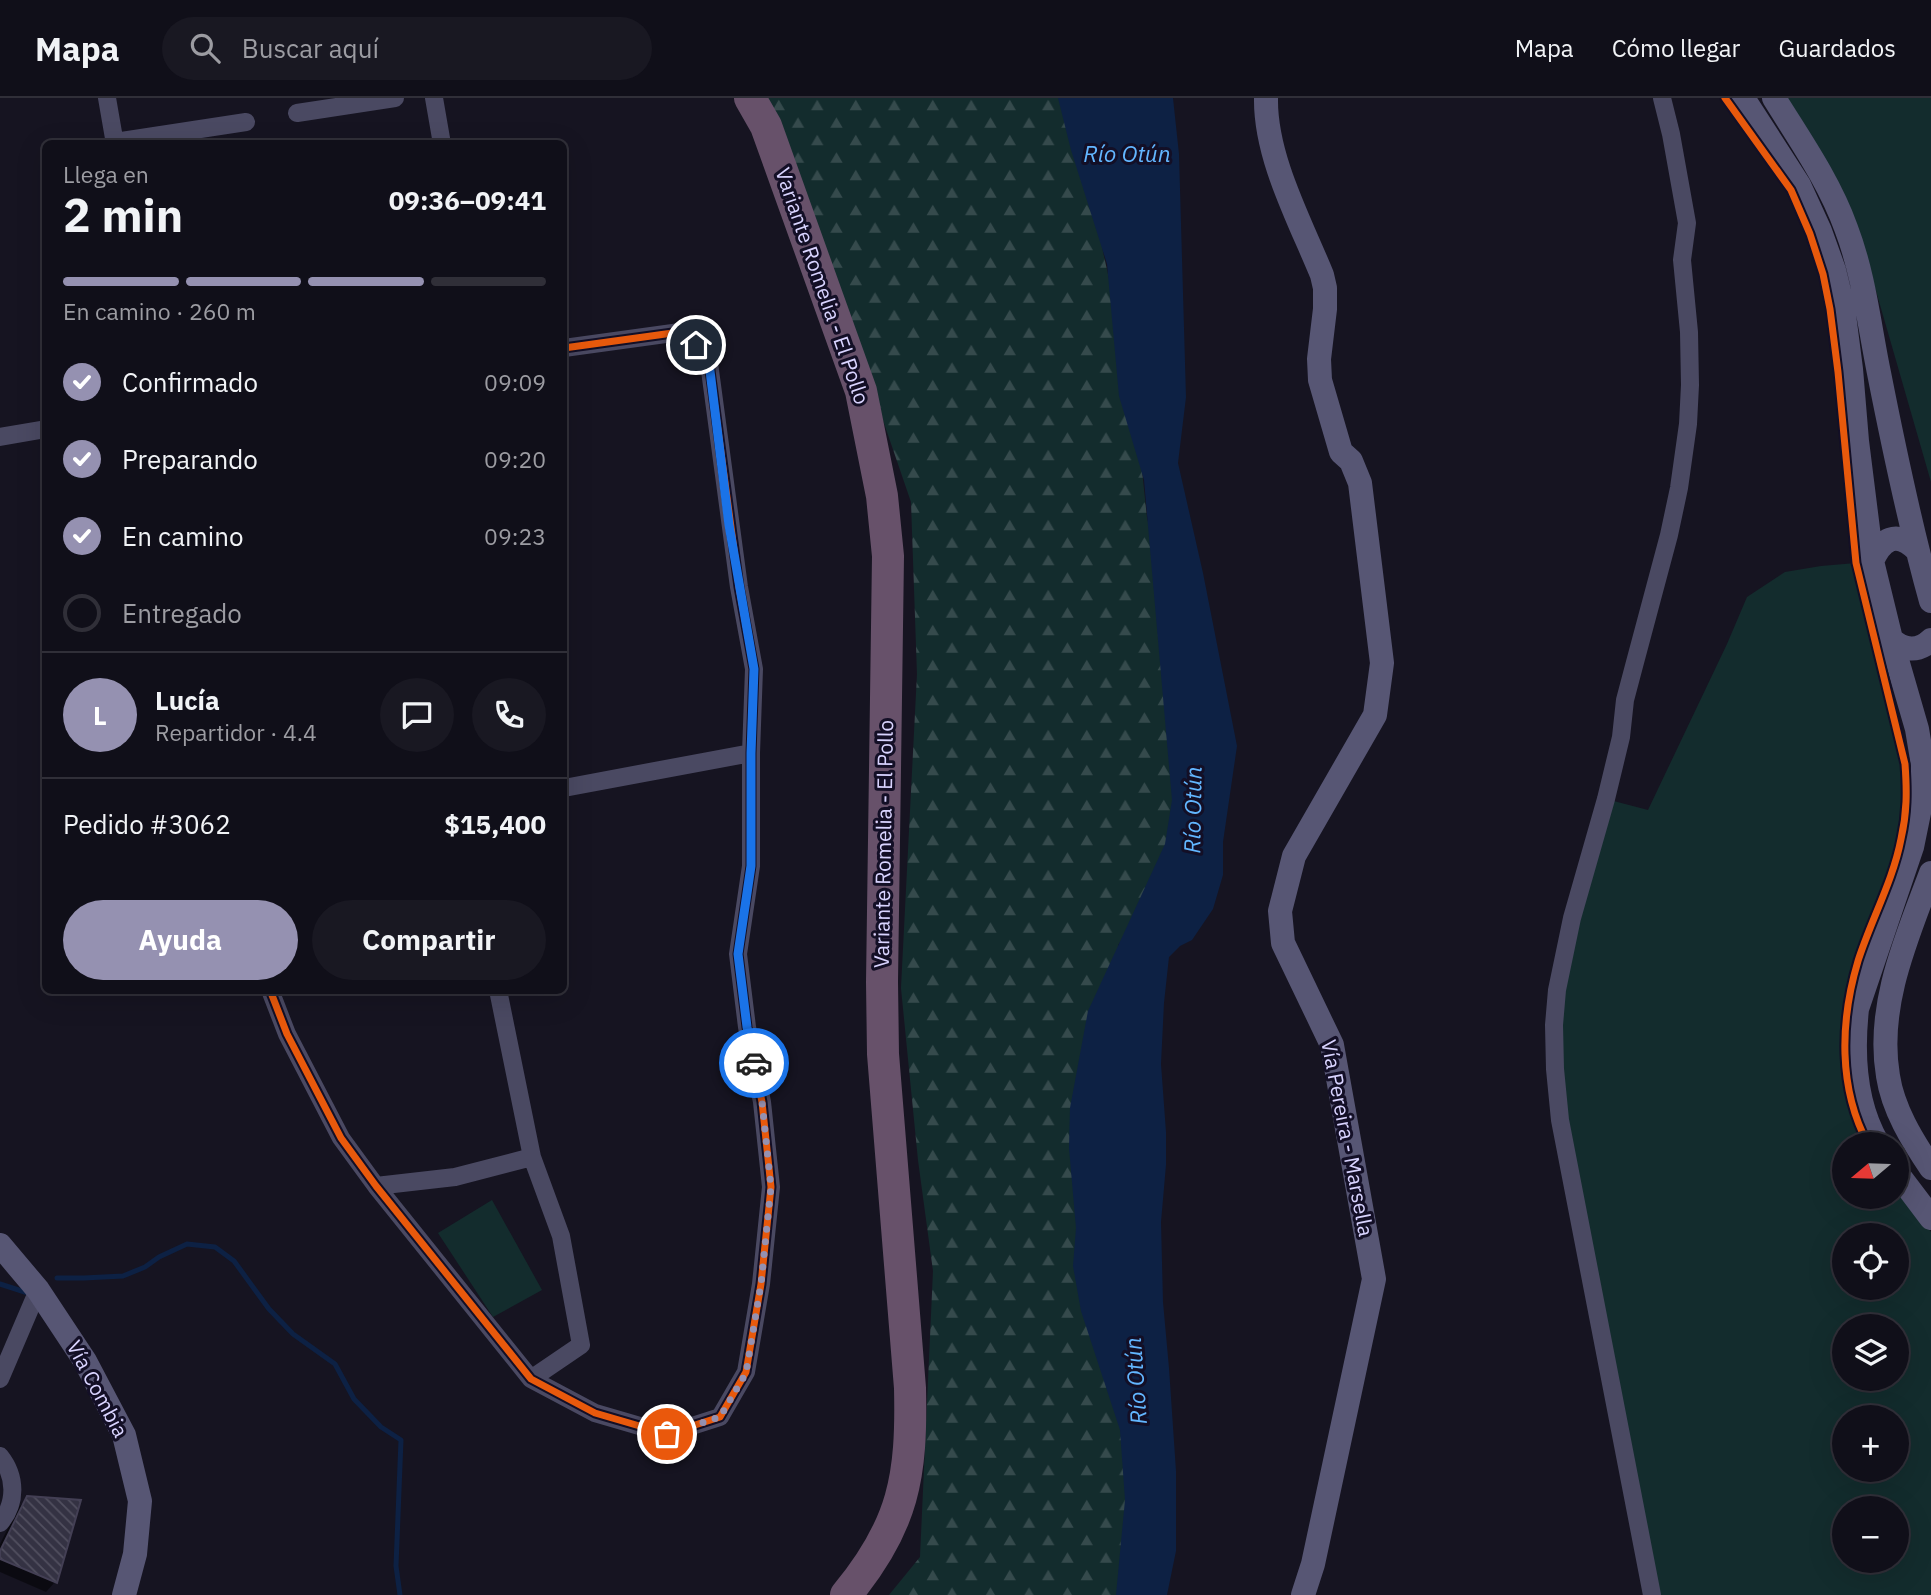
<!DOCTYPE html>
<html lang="es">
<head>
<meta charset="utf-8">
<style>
  :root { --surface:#100f19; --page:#191822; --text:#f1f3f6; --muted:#9c9ca2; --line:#302f38; --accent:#9591b1 }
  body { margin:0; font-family:"IBM Plex Sans",sans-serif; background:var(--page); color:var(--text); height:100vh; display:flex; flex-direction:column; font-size:26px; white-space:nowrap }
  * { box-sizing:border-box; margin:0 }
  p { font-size:23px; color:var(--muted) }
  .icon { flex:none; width:38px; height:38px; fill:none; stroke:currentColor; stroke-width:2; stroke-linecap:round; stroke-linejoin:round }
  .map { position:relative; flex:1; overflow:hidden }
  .details { position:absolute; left:42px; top:42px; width:525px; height:854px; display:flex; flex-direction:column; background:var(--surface); border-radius:10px; box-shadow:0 7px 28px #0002,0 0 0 2px var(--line) }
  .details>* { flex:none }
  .needle { width:46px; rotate:251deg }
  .tools { position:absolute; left:1832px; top:1034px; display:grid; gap:14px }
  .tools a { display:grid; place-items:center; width:77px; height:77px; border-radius:50%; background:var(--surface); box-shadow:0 7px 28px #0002,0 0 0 2px var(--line); font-size:35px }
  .pin { position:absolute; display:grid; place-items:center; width:60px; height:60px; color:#fff; margin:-30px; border:4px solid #fff; border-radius:50%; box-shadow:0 2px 7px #0007 }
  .courier { position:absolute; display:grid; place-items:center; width:70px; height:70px; margin:-35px; border:5px solid #1a73e8; border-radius:50%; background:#fff; color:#222; box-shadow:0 2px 9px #0007 }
  .overview em { font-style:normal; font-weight:700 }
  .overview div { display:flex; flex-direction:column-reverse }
  .overview { display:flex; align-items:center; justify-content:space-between; height:119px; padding:0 21px }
  h1 { font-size:46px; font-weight:700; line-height:52px }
  .bar { display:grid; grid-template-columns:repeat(4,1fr); gap:10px 7px; align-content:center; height:84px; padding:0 21px }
  .bar i { height:9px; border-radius:5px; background:var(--line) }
  .bar .current { background:var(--accent) }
  .bar p { grid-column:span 4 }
  .line { display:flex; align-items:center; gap:18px; padding:0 21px; border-top:2px solid var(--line) }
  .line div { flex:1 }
  .round { display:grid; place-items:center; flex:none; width:74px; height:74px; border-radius:37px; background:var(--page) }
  ol { padding:0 21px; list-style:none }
  li { display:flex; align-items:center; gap:21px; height:77px }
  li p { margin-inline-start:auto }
  li .icon { padding:7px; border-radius:50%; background:var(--accent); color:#fff; stroke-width:4 }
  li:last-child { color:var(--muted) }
  li i { width:38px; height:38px; border:4px solid var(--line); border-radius:50% }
  .button { display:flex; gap:14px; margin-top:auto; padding:14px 21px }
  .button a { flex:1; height:80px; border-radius:42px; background:var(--accent); color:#fff; font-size:28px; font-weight:700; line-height:80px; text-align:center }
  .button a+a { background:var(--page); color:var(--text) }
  header { display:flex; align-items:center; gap:42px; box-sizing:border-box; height:98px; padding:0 35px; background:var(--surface); border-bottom:2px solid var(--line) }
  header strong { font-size:33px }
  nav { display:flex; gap:38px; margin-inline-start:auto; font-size:24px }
  .search { width:490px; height:63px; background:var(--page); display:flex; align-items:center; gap:18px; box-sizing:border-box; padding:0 24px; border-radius:38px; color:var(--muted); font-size:26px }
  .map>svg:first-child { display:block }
</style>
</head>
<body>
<header>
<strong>Mapa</strong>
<div class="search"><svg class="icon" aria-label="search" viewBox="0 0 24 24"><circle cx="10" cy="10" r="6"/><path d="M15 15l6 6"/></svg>Buscar aquí</div>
<nav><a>Mapa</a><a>Cómo llegar</a><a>Guardados</a></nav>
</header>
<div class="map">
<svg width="1931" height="1497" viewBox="0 0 1931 1497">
  <defs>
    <pattern id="forest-firs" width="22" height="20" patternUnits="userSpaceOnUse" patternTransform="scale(1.75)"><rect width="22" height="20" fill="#132c2d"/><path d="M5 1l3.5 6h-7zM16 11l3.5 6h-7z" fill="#354a4c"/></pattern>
    <pattern id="building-back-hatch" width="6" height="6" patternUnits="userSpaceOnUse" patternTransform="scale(1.75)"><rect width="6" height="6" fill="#343243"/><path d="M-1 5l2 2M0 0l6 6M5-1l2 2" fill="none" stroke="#514f5f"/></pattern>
  </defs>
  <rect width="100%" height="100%" fill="#161421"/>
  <path fill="#132c2d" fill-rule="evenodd" d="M1785,0H1931V384L1876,193L1847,113Z
    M1856,465L1897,631L1905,666L1908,699L1901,743L1884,796L1858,863L1846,911L1868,1046H1844V1099H1897V1089L1931,1134V1497H1652L1560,1022L1554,927L1606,701L1648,712L1727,546L1747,499L1785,474L1821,468ZM1844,1138H1897V1190H1844ZM1844,1228H1897V1281H1844ZM1844,1320H1897V1372H1844ZM1844,1410H1897V1463H1844Z
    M492,1102L542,1192L493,1219L438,1135Z"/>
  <path fill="url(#forest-firs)" d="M752,0H1076L1094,73L1103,154L1133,287L1147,420L1175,539L1178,766L1118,847L1145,1390L1119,1497H889L920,1459L933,1173L918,1062L901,890L917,576L911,404L823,147Z"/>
  <path fill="#0d2144" d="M1058,0H1173L1179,56L1186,299L1178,365L1203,475L1237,648L1223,744V777L1213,811L1192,842L1180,848L1169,859L1164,905L1161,966L1166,1034V1067L1161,1124L1163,1204L1169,1270L1176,1373V1453L1167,1497H1116L1125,1402L1120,1332L1081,1213L1073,1168L1076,1130L1069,1050L1070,1010L1088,913L1165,746L1172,702L1144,382L1119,298L1107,166L1071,52Z"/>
  <path fill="#0007" d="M28,1400L55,1484L46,1494L0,1474V1446L18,1410Z"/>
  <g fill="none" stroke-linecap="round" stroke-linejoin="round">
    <path stroke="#0d2144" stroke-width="5" d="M57,1180H84L123,1178L145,1169L159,1159L187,1146L215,1149L234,1163L269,1211L293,1236L335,1266L354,1301L381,1329L401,1342L396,1468L400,1497
      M0,1186L28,1195"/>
  </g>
  <path fill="url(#building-back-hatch)" stroke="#433f54" stroke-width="2" d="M27,1398L81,1402L57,1485L0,1461V1453Z"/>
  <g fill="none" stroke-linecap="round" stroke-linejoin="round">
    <path stroke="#4a4962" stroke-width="18" d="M107,0L115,46
      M434,0L442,46
      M297,15L395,0
      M115,44L246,24
      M0,339L46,331
      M564,690L751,655
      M270,892L287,936L341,1040L376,1088L531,1281L595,1315L667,1336L720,1319L746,1274L761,1186L771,1089L762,1004L747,929L738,856L751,768V655L754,571L739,489L709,265L696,247L680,234L564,250
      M498,892L532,1059L561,1138L581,1247L531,1281
      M376,1088L455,1079L532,1059
      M0,1281L38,1192
      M0,1358C16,1378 17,1405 0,1425
      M1652,1497L1560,1022L1555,971L1554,927L1557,892L1572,820L1606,701L1621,639L1625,602L1634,568L1669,437L1679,390L1688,326L1690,287L1689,234L1682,162L1687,125L1671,36L1662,0"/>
    <path stroke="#575674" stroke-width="24" d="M1266,0C1265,59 1300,123 1322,177L1325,190V211L1319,261L1320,282L1341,354L1351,363L1360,385L1382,565L1375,617L1294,758L1280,813L1283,845L1332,947L1374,1181L1313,1466L1303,1497
      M1743,0L1799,87L1820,133L1834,172L1843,209L1851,271L1857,343L1872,463L1891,541L1917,631L1923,667L1922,700L1912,749L1857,911C1852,957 1854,1005 1878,1046
      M1774,0C1800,42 1829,83 1846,130C1864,177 1869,226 1879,275C1894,351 1910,428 1931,503
      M1872,463C1882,441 1896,432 1916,451
      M1891,541C1904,553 1918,554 1931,542
      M1931,775C1907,839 1876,908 1888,978C1893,1011 1912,1042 1931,1070
      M1897,1075L1931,1120
      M0,1147L38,1192L85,1263L124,1337L140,1403L135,1456L124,1497"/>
    <path stroke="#67516a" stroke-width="32" d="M750,0L766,28L861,293L882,398L888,458L882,884L883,956L910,1290C912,1378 904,1427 846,1497"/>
    <g stroke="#130f26" stroke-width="11">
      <path id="cycleway" d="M1725,0L1791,92L1810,136L1823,176L1830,211L1838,274L1856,465L1905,666C1907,693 1907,715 1901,741C1893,783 1871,822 1858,863C1840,923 1838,990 1868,1046
        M270,892L287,936L341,1040L376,1088L531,1281L595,1315L667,1336L720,1319L746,1274L761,1186L771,1089L762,1004L747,929L738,856L751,768V655L754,571L739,489L709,265L696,247L680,234L564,250"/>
    </g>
    <use href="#cycleway" stroke="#e8590c" stroke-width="7"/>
  </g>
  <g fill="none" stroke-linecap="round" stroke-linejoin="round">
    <path stroke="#9591b1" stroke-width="7" stroke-dasharray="0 12.6" d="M667,1336L720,1319L746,1275L761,1186L771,1089L762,1004L754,965"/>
    <path stroke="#1a73e8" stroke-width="9" d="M696,247L709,265L729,427L754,571L751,655V768L738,856L747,929L754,965"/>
  </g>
  <g text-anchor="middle" stroke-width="6" stroke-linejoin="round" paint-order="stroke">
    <g font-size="21" fill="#d9d4ff" stroke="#130f26">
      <text transform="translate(822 188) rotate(71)" y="7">Variante Romelia - El Pollo</text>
      <text transform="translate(884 746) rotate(-89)" y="7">Variante Romelia - El Pollo</text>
      <text transform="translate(1347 1040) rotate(79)" y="7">Vía Pereira - Marsella</text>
      <text transform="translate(97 1291) rotate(62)" y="7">Vía Combia</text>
    </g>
    <g font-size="23" font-style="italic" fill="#62b6ff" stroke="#130f26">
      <text x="1127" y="64">Río Otún</text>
      <text transform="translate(1193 712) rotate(-89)" y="8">Río Otún</text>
      <text transform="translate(1136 1283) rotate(-94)" y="8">Río Otún</text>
    </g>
  </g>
</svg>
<div class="tools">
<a><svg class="needle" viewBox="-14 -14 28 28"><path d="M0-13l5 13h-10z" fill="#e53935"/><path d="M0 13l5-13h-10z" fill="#9c9ca2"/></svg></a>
<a><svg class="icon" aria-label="locate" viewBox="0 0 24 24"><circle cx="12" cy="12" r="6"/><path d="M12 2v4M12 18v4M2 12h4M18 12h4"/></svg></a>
<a><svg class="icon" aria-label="layers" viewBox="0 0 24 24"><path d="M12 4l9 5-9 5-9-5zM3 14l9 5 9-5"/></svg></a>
<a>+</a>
<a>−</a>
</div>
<div class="pin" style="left:667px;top:1336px;background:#ea580c"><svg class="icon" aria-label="bag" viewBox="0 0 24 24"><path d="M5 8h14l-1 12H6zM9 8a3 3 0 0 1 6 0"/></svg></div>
<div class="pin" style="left:696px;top:247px;background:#1f2937"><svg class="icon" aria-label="home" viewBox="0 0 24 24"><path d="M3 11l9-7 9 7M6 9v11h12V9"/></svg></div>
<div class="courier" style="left:754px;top:965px"><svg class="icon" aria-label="car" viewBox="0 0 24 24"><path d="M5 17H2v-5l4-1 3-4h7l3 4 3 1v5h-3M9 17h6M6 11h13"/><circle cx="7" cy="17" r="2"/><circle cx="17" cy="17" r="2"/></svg></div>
<section class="details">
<div class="overview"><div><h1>2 min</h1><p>Llega en</p></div><em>09:36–09:41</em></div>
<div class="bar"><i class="current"></i><i class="current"></i><i class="current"></i><i></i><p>En camino · 260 m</p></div>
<ol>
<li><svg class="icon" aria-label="check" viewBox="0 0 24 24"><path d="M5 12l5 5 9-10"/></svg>Confirmado<p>09:09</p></li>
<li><svg class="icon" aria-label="check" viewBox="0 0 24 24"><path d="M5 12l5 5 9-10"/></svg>Preparando<p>09:20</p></li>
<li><svg class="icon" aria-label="check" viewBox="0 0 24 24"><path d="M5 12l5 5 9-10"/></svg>En camino<p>09:23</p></li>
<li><i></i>Entregado</li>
</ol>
<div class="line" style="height:126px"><b class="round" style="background:var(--accent);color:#fff">L</b><div><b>Lucía</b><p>Repartidor · 4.4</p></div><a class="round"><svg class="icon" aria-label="chat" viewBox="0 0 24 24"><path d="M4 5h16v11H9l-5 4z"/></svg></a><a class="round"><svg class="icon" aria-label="phone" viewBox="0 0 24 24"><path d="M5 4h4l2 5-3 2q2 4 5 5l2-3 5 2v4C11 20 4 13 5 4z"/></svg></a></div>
<div class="line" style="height:91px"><div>Pedido #3062</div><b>$15,400</b></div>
<div class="button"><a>Ayuda</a><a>Compartir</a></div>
</section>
</div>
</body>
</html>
